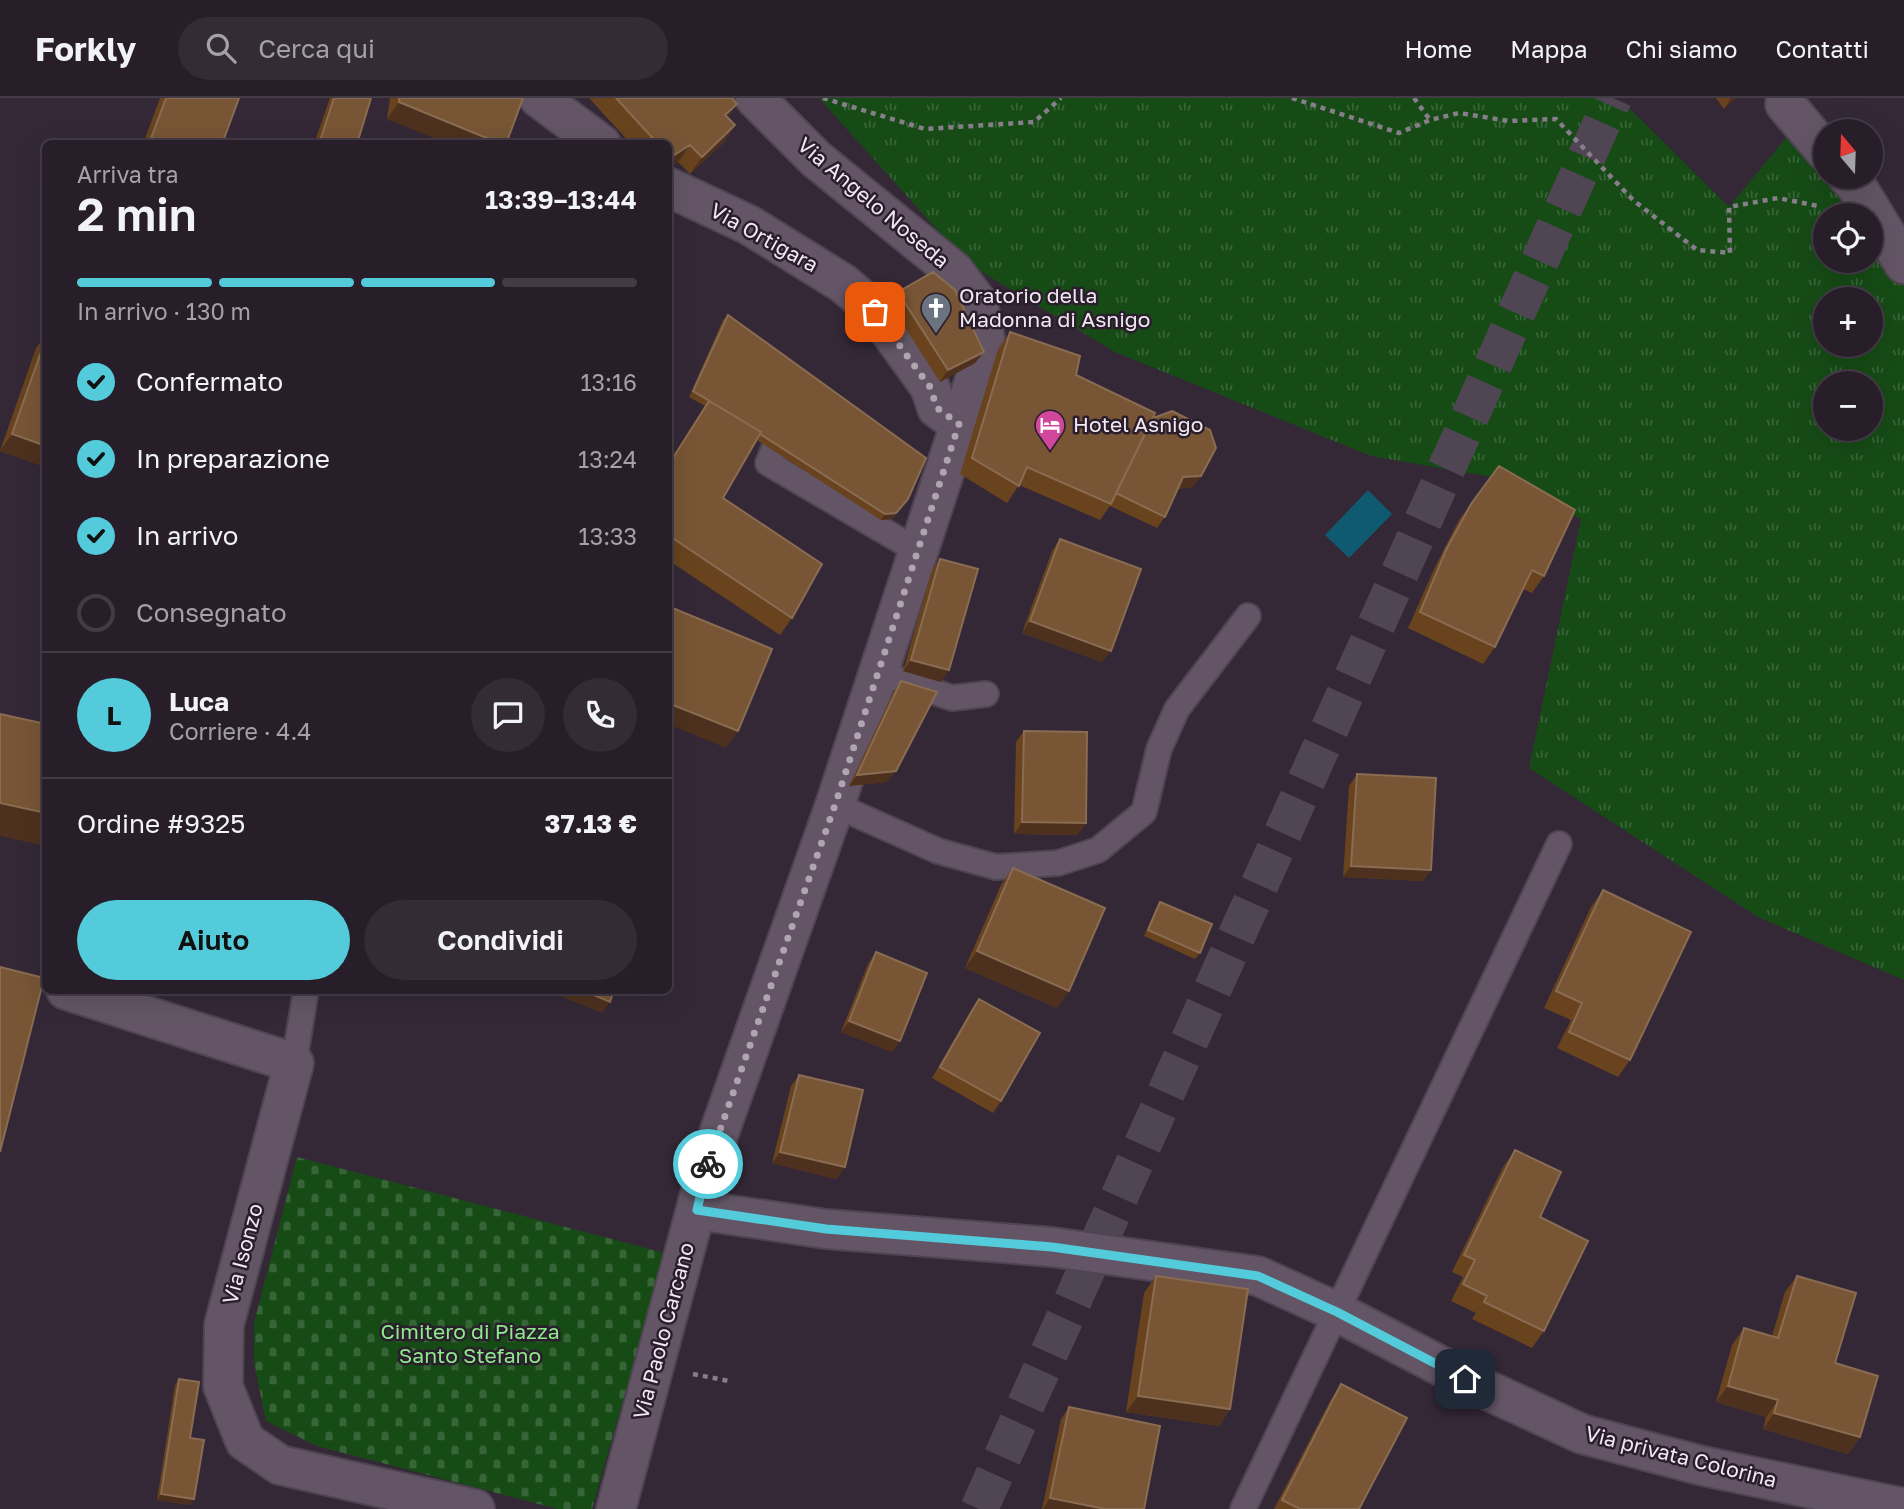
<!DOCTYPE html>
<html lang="it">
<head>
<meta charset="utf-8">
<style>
  :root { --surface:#271e29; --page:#332b35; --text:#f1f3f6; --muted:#a4a2a8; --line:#433c46; --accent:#53cbdb }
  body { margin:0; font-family:"Golos Text",sans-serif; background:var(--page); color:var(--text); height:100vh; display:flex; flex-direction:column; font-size:26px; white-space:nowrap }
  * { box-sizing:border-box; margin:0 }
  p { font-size:23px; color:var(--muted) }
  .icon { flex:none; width:38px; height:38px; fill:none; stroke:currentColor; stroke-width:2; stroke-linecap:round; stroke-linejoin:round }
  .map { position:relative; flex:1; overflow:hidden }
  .side { position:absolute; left:42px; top:42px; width:630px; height:854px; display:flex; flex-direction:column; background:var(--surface); border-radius:10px; box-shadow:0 7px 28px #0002,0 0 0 2px var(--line) }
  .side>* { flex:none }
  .needle { width:46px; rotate:341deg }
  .controls { position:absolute; left:1813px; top:21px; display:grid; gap:14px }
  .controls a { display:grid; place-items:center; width:70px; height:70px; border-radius:50%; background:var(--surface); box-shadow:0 7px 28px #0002,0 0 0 2px var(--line); font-size:35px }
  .pin { position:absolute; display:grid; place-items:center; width:60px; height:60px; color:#fff; margin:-30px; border-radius:14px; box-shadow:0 4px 10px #0006 }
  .courier { position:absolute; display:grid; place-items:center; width:70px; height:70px; margin:-35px; border:5px solid #53cbdb; border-radius:50%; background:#fff; color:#222; box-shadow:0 2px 9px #0007 }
  .head em { font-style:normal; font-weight:600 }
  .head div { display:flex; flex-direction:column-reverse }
  .head { display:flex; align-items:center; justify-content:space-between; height:119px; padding:0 35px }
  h1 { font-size:46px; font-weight:600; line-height:52px }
  .bar { display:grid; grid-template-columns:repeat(4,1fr); gap:10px 7px; align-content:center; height:84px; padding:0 35px }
  .bar i { height:9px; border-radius:5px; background:var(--line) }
  .bar .on { background:var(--accent) }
  .bar p { grid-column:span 4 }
  .line { display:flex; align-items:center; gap:18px; padding:0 35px; border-top:2px solid var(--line) }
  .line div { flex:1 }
  .round { display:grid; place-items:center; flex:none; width:74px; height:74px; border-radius:37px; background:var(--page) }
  ol { padding:0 35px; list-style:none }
  li { display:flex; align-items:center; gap:21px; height:77px }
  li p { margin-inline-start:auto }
  li .icon { padding:7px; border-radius:50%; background:var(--accent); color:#111; stroke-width:4 }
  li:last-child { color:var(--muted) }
  li i { width:38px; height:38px; border:4px solid var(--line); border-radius:50% }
  .cta { display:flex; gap:14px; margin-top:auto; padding:14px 35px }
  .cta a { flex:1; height:80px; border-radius:42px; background:var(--accent); color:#111; font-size:28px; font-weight:600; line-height:80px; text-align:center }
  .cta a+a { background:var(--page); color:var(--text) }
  header { display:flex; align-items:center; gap:42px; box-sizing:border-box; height:98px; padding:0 35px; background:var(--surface); border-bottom:2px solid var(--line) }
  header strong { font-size:33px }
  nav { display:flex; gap:38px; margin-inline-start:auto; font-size:24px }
  .search { width:490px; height:63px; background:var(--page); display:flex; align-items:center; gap:18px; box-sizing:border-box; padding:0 24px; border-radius:38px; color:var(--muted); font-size:26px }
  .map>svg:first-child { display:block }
</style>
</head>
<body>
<header>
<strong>Forkly</strong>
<div class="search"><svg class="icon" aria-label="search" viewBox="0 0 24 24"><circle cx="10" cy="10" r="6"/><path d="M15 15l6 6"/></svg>Cerca qui</div>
<nav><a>Home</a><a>Mappa</a><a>Chi siamo</a><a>Contatti</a></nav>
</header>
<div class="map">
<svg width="1904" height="1411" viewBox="0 0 1904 1411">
  <defs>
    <pattern id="grass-tufts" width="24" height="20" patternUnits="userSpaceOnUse" patternTransform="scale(1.75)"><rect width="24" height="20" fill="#164b16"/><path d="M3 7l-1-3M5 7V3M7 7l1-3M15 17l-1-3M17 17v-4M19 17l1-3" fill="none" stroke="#386538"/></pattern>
    <pattern id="cemetery-stones" width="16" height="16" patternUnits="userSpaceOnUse" patternTransform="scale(1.75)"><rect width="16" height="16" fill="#164b16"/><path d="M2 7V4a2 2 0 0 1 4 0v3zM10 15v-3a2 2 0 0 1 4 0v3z" fill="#386538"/></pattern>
  </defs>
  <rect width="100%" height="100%" fill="#342837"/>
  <path fill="url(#grass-tufts)" fill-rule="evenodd" d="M819,0H1602L1627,8L1729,109L1796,28L1825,58V79H1846L1904,166V882L1758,819L1529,670L1581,421L1498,380L1371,358L1115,254L967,165ZM1825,117H1871V163H1825ZM1825,201H1871V247H1825ZM1825,285H1871V331H1825Z"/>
  <path fill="url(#cemetery-stones)" d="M297,1059L665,1155L592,1411H558L317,1348L266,1323L254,1265V1225Z"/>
  <path fill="#105a71" d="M1368,392L1392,416L1349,460L1325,437Z"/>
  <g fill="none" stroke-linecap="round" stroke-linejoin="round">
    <path stroke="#504553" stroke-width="38" stroke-dasharray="38 19" stroke-linecap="butt" d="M979,1411L1613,0"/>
    <g stroke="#4f4451" stroke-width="28">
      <path id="lane" d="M786,322L768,365L918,453
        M878,574L952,600L986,596
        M835,707L938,753L996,769L1058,765L1098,752L1144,714L1159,651L1177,611L1248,518
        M294,965L306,892
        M1243,1411L1559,746"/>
    </g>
    <g stroke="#4f4451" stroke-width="42">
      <path id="street" d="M539,0L601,46
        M1785,6L1825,53
        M1848,79L1857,89L1904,166
        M668,89L749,127L844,186L875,213L930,289L937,310L959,326
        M66,892L294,965L224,1227L223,1288L245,1343L280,1367L475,1411
        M697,1112L826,1131L1052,1149L1258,1178L1337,1214L1487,1292L1582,1336L1703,1368L1904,1410
        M616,1411L708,1066L835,707L975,281L985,241L978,205L954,173L816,61L755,0"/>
    </g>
    <path stroke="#887d8a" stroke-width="4.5" stroke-dasharray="5 5" stroke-linecap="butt" d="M823,0L925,31L1034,24L1061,0
      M1292,0L1399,35L1430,22L1459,15L1509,23L1556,21L1633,102L1697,152L1730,155L1729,109L1778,100L1818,108
      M1414,0L1430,22
      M693,1276L729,1283"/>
    <use href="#lane" stroke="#635565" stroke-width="24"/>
    <use href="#street" stroke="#635565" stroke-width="38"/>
  </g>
  <path fill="#68431e" d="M160,0H239L222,46H143Z
    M330,0H371L357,46H314Z
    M390,0H523L387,21Z
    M589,0H732L728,20L735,27L724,44L690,76L678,64L668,70V46H631Z
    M1716,0H1736L1724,11Z
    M898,194L975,265L940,284L890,206Z
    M728,217L904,407L892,421L881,422L757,342L723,400L792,520L780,537L668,462V365L705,308L689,299L723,222Z
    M1010,234L1076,277L1153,320L1193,389L1178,391L1165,419L1157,430L1110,408L1100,422L1019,387L1007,405L960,376L998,251Z
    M46,237V369L0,353L36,250Z
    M1471,406L1544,478L1532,495L1523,491L1495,549L1483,566L1408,530L1435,469L1459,422Z
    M1060,441L1102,564L1022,535L1052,453Z
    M940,461L941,584L903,573L932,472Z
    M901,583L887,684L849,688L893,595Z
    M1024,633L1086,725L1077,737L1014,736L1016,644Z
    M1357,676L1431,772L1423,783L1343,779L1349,688Z
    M1013,770L1057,910L965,870L1001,787Z
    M1603,792L1630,962L1618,979L1557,950L1571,922L1544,910L1591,809Z
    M1160,804L1200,855L1195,861L1144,838L1156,810Z
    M876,854L900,943L892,954L841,934L868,866Z
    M979,901L1001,1003L993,1015L932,980L971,912Z
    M799,977L845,1069L836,1081L772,1065L791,988Z
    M1515,1052L1540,1119L1544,1233L1532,1250L1472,1221L1476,1215L1451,1203L1463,1179L1452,1174L1503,1069Z
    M1156,1178L1230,1311L1219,1328L1126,1314L1144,1195Z
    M1797,1178L1835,1265L1860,1339L1848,1356L1763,1331L1766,1319L1716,1304L1732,1247L1744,1230L1772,1238L1785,1194Z
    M179,1281L190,1340V1407L157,1402L175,1287Z
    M1341,1286L1359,1411H1274L1330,1303Z
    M1069,1309L1144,1411H1042L1061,1321Z"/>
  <path fill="#4d311e" d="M1731,0H1736L1724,11Z
    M399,4L501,46H448L387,21Z
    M737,6L725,23V17Z
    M735,27L724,44L690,76L702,59Z
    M690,47L678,64L668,70V63L671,59Z
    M984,254L975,265L940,284L948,272Z
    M12,336L46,348V369L0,353Z
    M1201,378L1193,389L1175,391L1183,379Z
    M908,401L892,421L881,422L885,416Z
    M1030,523L1111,553L1102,564L1022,535Z
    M911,562L949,572L941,584L903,573Z
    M668,605L738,633L726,650L668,626Z
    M896,673L887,684L849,688L857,677Z
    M0,705L46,715V748L0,738Z
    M1022,724L1086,725L1077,737L1014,736Z
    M1351,768L1431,772L1423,783L1343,779Z
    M977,853L1069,893L1057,910L965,870Z
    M545,892H582L610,904L602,915Z
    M849,923L900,943L892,954L841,934Z
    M780,1054L845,1069L836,1081L772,1065Z
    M1728,1288L1778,1302L1766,1319L1716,1304Z
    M1138,1298L1230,1311L1219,1328L1126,1314Z
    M1774,1315L1860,1339L1848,1356L1763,1331Z
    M161,1396L194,1401L190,1407L157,1402Z
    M1050,1400L1105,1411H1043Z"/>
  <path fill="#775535" stroke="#8a6c52" stroke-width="2" d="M166,0H239L222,46H149Z
    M334,0H371L357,46H319Z
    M399,0H523L506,46H501L399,4Z
    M616,0H732L737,6L725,17L735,27L702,59L690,47L671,59L668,56V46H658Z
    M418,42L429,46H417Z
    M668,118L673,120L668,134Z
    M933,174L955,192L984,254L948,272L898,194Z
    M728,217L926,360L908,401L896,415L885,416L760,336L761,334L693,293Z
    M1010,234L1080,258L1076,277L1155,315L1111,406L1027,369L1019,388L972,360Z
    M46,240V348L12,336Z
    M709,303L761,334L723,400L822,466L792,520L668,437V368Z
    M1172,313L1210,332L1216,350L1201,378L1183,379L1165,419L1116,395L1153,320Z
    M1499,368L1575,412L1544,478L1532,472L1495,549L1420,514L1446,452L1471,406Z
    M1060,441L1141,471L1111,553L1030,523Z
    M940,461L978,471L949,572L911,562Z
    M670,509L772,551L738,633L668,605V512Z
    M901,583L937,594L896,673L857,677Z
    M0,616L46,626V715L0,705Z
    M1024,633L1087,634L1086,725L1022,724Z
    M1357,676L1436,680L1431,772L1351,768Z
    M1013,770L1105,810L1069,893L977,853Z
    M1603,792L1691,834L1630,962L1569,934L1582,905L1556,893Z
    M1160,804L1212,826L1200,855L1148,832Z
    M876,854L927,875L900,943L849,923Z
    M0,869L44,880L0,1054Z
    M582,892H614L610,904Z
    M979,901L1040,935L1001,1003L940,969Z
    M799,977L863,992L845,1069L780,1054Z
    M1515,1052L1561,1074L1540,1119L1588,1143L1544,1233L1484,1204L1487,1198L1463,1186L1475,1162L1464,1157Z
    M1156,1178L1248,1191L1230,1311L1138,1298Z
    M1797,1178L1856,1195L1835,1265L1878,1278L1860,1339L1774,1315L1778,1302L1728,1288L1744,1230L1778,1240Z
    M179,1281L199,1284L190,1340L204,1342L194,1401L161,1396Z
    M1341,1286L1407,1320L1359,1411H1300L1282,1402Z
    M1069,1309L1160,1328L1144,1411H1105L1050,1400Z"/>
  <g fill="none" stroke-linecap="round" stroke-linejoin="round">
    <path stroke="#afa5b1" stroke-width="7" stroke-dasharray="0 12.6" d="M708,1066L835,707L959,326L937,310L930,289L875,214"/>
    <path stroke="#53cbdb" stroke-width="9" d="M708,1066L697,1112L826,1131L1052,1149L1258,1178L1337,1214L1465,1281"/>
  </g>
  <defs>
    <g id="church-pin" transform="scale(1.575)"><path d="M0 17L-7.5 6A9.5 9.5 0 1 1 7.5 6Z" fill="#6b7280" stroke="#2a1e2d"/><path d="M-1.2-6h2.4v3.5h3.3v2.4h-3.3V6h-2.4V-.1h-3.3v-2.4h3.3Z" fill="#fff"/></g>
    <g id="hotel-pin" transform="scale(1.575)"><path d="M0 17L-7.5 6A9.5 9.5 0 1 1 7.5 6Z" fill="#d1479c" stroke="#2a1e2d"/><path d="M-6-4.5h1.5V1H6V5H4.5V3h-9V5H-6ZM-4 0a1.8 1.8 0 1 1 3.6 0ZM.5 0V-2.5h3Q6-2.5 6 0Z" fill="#fff"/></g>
  </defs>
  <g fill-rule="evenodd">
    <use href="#church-pin" x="936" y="210"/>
    <use href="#hotel-pin" x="1050" y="327"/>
  </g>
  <g text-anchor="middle" stroke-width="5" stroke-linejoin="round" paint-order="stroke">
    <g font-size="21" fill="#f1e8f2" stroke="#2a1e2d">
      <text transform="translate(873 105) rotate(40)" y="7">Via Angelo Noseda</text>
      <text transform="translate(764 140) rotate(29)" y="7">Via Ortigara</text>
      <text transform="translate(243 1156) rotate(-75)" y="7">Via Isonzo</text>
      <text transform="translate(664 1233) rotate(-75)" y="7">Via Paolo Carcano</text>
      <text transform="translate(1681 1359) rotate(14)" y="7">Via privata Colorina</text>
    </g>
    <g font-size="21" fill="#f1e8f2" stroke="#2a1e2d" text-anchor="start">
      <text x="959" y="205">Oratorio della<tspan x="959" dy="24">Madonna di Asnigo</tspan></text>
      <text x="1073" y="334">Hotel Asnigo</text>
    </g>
    <g font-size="21" fill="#8de989" stroke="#2a1e2d">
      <text x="470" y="1241">Cimitero di Piazza<tspan x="470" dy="24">Santo Stefano</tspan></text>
    </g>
  </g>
</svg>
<div class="controls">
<a><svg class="needle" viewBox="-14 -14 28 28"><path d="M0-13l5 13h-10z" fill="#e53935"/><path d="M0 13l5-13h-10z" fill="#a4a2a8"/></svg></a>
<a><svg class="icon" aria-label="locate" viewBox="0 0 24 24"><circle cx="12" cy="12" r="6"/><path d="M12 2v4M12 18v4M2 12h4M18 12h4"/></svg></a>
<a>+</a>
<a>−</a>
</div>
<div class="pin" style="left:875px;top:214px;background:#ea580c"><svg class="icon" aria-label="bag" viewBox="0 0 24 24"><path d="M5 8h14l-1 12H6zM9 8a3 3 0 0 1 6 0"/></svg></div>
<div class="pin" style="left:1465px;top:1281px;background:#1f2937"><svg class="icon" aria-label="home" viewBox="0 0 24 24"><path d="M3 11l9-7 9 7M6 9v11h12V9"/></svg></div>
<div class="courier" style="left:708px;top:1066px"><svg class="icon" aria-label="bike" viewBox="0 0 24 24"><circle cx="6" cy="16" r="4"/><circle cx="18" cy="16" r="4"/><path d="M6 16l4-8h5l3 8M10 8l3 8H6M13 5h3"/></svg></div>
<section class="side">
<div class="head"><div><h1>2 min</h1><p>Arriva tra</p></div><em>13:39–13:44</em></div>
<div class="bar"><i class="on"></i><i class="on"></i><i class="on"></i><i></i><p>In arrivo · 130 m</p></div>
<ol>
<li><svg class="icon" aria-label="check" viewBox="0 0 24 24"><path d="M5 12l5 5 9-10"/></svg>Confermato<p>13:16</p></li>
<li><svg class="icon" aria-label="check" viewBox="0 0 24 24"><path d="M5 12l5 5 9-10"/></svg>In preparazione<p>13:24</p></li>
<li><svg class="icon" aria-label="check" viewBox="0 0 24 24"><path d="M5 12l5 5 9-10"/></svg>In arrivo<p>13:33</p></li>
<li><i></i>Consegnato</li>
</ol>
<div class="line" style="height:126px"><b class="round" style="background:var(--accent);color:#111">L</b><div><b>Luca</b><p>Corriere · 4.4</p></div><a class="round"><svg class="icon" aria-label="chat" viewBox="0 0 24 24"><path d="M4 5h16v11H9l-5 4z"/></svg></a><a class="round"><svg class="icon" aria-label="phone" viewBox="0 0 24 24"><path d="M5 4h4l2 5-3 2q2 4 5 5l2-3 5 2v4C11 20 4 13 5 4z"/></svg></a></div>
<div class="line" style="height:91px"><div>Ordine #9325</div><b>37.13 €</b></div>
<div class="cta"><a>Aiuto</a><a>Condividi</a></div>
</section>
</div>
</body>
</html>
